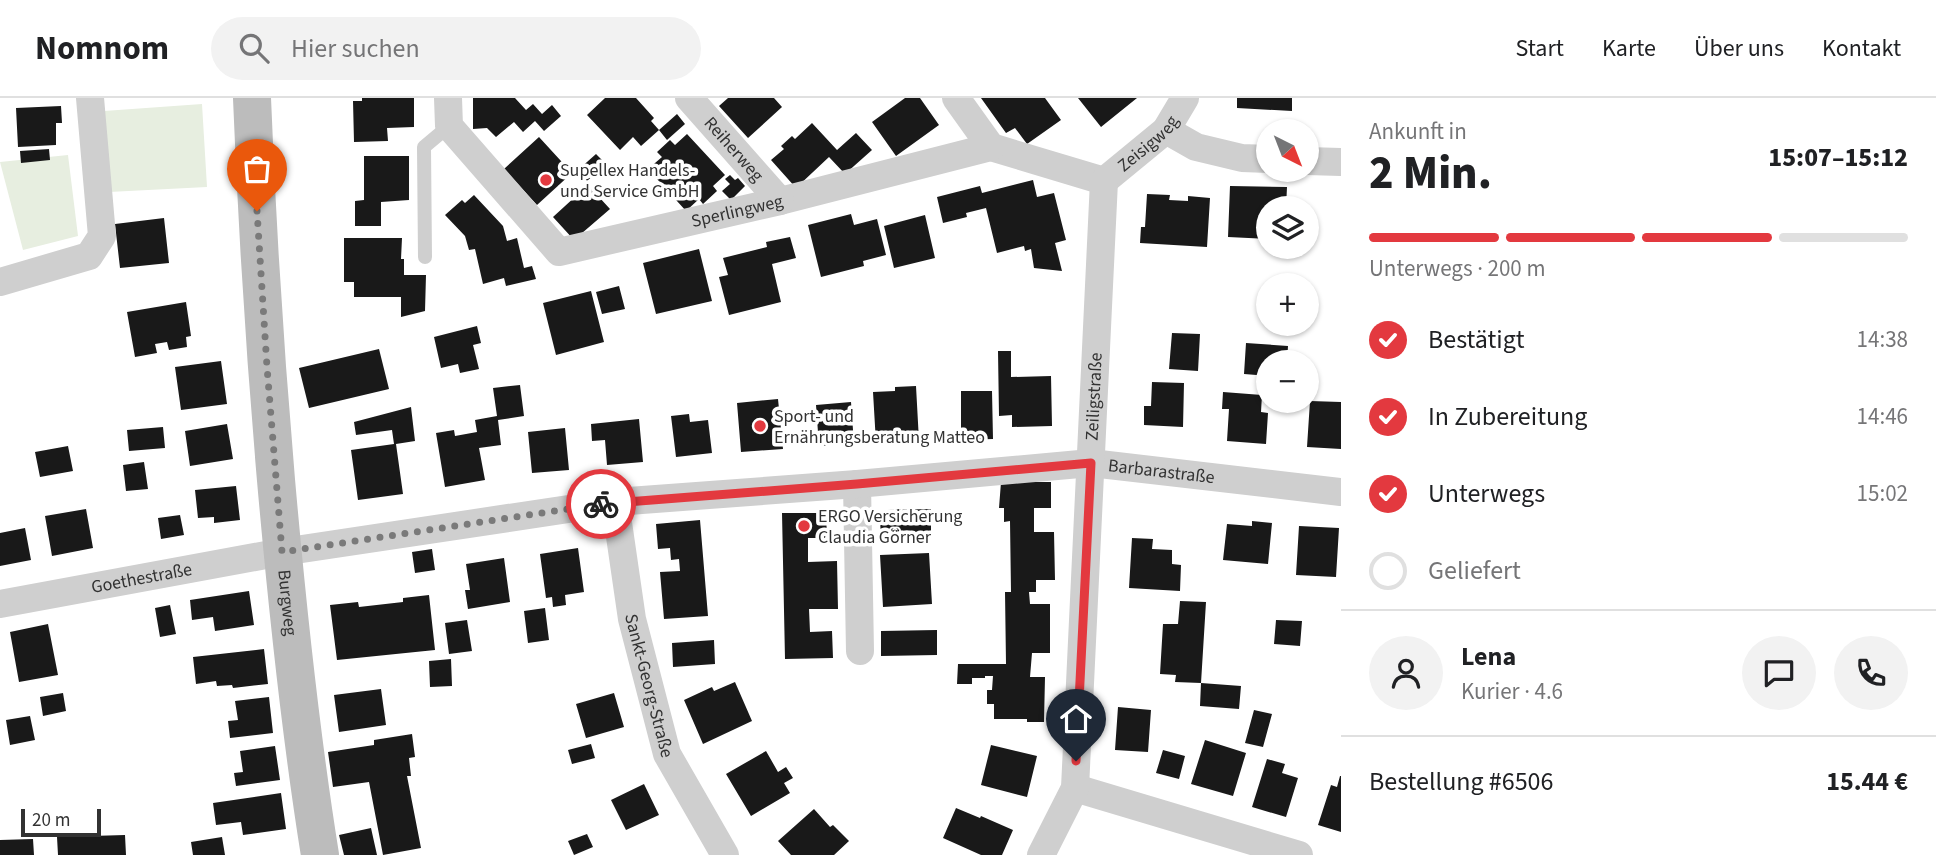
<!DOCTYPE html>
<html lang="de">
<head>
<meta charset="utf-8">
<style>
  :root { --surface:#fff; --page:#f2f2f2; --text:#202124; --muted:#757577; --line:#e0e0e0; --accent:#e3393f }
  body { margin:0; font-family:"Source Sans 3",sans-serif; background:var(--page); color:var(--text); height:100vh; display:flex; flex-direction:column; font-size:26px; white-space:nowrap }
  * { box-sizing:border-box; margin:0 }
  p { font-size:23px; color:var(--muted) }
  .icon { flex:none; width:38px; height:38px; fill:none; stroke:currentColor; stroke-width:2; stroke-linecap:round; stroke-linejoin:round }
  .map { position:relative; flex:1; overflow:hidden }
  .side { display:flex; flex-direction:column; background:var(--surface); width:595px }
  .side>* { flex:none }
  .needle { width:46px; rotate:138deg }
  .tools { position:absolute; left:1256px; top:21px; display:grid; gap:14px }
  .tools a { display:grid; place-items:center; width:63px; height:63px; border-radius:50%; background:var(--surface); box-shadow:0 2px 5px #0004; font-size:35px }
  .scale { position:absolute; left:21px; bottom:18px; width:80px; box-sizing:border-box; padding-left:7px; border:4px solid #323232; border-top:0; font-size:19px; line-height:24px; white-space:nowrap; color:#323232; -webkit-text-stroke:5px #fff; paint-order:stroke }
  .pin { position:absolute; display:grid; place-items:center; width:60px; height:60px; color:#fff; margin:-72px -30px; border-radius:50% 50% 50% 0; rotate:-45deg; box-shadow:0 0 7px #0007 }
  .pin .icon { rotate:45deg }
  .courier { position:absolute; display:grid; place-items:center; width:70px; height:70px; margin:-35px; border:5px solid #e3393f; border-radius:50%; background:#fff; color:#222; box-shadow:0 2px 9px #0007 }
  .head em { font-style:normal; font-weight:800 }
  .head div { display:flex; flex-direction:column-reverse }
  .head { display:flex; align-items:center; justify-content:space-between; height:119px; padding:0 28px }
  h1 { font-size:46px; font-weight:800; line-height:52px }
  .bar { display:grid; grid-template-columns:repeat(4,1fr); gap:10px 7px; align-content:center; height:84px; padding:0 28px }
  .bar i { height:9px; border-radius:5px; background:var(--line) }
  .bar .on { background:var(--accent) }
  .bar p { grid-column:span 4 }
  .line { display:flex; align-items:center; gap:18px; padding:0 28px; border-top:2px solid var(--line) }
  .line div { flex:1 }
  .round { display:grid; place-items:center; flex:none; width:74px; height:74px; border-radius:37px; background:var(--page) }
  ol { padding:0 28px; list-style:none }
  li { display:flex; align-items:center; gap:21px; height:77px }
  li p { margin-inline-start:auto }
  li .icon { padding:7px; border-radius:50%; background:var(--accent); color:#fff; stroke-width:4 }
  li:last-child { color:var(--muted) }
  li i { width:38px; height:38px; border:4px solid var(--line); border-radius:50% }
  header { display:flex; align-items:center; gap:42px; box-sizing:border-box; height:98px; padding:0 35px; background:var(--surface); border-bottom:2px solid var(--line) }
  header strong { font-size:33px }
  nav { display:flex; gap:38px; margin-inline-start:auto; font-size:24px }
  .search { width:490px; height:63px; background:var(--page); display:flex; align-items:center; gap:18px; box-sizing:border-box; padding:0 24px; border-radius:38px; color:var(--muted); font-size:26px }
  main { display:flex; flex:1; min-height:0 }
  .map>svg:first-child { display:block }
</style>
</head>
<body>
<header>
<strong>Nomnom</strong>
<div class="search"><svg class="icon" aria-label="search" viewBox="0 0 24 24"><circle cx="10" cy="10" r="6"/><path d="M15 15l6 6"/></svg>Hier suchen</div>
<nav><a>Start</a><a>Karte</a><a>Über uns</a><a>Kontakt</a></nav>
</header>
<main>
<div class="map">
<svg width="1341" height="757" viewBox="0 0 1341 757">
  <rect width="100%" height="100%" fill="#fff"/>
  <path fill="#e7eee0" d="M202,6L207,89L109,94L104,13Z
    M68,57L78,138L23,152L0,64Z"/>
  <path fill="#191919" d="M362,0H414V29L387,30L388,43L354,44L353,3H362Z
    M473,0H515L526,12L533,6L542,16L552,7L561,18L544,33L535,23L523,34L514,24L496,39L487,30L473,31Z
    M605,0H636L654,20L651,23L659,32L641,48L633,39L620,52L587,17Z
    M728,0H774L782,9L748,40L719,8Z
    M905,0H920L939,27L896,58L872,24Z
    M981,0H1045L1061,22L1027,46L1015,30L1006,35Z
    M1078,0H1137L1101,29Z
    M1237,0H1292V13L1237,10Z
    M61,8L62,25H56V47L18,49L16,10Z
    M677,16L685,26L667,42L659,32Z
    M812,25L837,52L856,35L872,52L845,76L829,59L796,90L771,62L784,51L781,48L792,38L795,41Z
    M687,36L725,77L713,88L717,93L703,106L699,101L686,113L648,71L662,59L657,54L670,42L675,47Z
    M539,39L572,75L537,107L504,71Z
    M49,51L50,62L21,65L20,53Z
    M596,56L606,66L587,83L578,72Z
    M364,58H409V102L381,104V128H355V103L364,102Z
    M730,77L735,82L738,80L745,88L731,102L722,93L730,86L725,81Z
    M1033,82L1037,99L1054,95L1066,142L1055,145L1062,173L1034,170L1031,151L1025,153L1024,148L997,155L986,110L966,115L967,119L943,125L937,99L980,88L982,95Z
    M588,87L610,111L574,142L553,119Z
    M1230,88L1287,89L1286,110H1269V141L1228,139Z
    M1147,96L1170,97L1169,102L1188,103V98L1210,100L1207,149L1140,145L1141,129H1145Z
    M474,97L503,128L507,143L517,140L524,170L532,168L536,181L506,188L504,180L483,186L475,151L469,152L465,138L445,117L462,102L465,105Z
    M851,116L854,127L877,121L886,157L863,163L864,168L821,179L808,127Z
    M925,117L935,160L894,170L884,128Z
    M164,120L169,165L120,170L115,126Z
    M790,139L796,160L772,166L781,204L729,217L719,179L728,177L723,160L767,149L766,144Z
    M344,140H402L401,161H404V177H426L425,213L401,219V199H354V184H344Z
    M699,151L712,203L656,216L643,165Z
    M619,188L625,211L602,216L596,194Z
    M591,193L604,244L556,257L543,205Z
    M186,204L191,238L186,239L187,249L169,252L167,244L155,246L157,255L135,259L127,214Z
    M477,228L481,245L473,247L479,271L460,275L458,266L441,270L434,239Z
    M1172,235L1200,236L1198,273L1169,271Z
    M1246,245L1288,248L1287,264H1269V278L1244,276Z
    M379,251L389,291L309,310L299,270Z
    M998,253H1011V279L1051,278L1052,328L1012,329V317L999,318Z
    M221,263L227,306L181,312L175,269Z
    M1152,284L1184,285L1183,329L1144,327V308H1151Z
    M520,287L524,318L498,322L501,347L479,350L485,382L445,389L436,335L454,332L455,338L477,334L475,322L497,318L493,290Z
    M916,288L919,343L876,345L873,294L895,293V289Z
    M961,293H992L993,341L961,342Z
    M1223,294L1262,297L1261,314L1268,315L1266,346L1227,343L1229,311H1222Z
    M778,301L783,351L741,354L737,305Z
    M1310,303L1341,304V351L1307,349Z
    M851,304L854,346L819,348L816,307Z
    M411,309L415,343L396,346L403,396L358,402L351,352L394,346L392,332L356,337L354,324Z
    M689,316L690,324L708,322L712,355L676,359L671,318Z
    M639,321L643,364L607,367L605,342L592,343L591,326Z
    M227,326L233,361L190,368L185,333Z
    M163,329L165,350L129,353L127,332Z
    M565,330L569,372L532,375L528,334Z
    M68,348L73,373L40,379L35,354Z
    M144,364L148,391L126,393L123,367Z
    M1001,384H1051V410H1034V434H1054L1055,482H1036V494H1029L1030,506H1050V555H1032L1030,579H1045L1044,624H1027V621H994V606H987V592H992L993,578H985V580H972V586H957L958,566H1006L1005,494H1011L1010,423L1004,424V410H999Z
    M236,388L240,422L214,425V419L198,420L195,392Z
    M86,411L93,450L52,458L45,418Z
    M931,411V437L881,438L880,423H887V412Z
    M782,415H826L827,440H808V464L837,463L838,511H809L810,534L832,533L833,560L785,561Z
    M180,417L184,437L161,441L158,420Z
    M700,422L708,518L664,521L660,474L680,473L679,461L671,462L670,450L658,451L656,426Z
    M1252,423L1272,425L1268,466L1223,462L1227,426L1252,428Z
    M1299,428L1339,430L1336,479L1296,477Z
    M25,430L31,462L0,468V435Z
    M1132,440L1153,441L1152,451L1172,452V466L1181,467L1180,493L1129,490Z
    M578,450L584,494L565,497L566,507L553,509L552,499L546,500L540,456Z
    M432,451L435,472L415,475L412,454Z
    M929,455L932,506L883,509L880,457Z
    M504,460L510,504L468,511L465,492H470L466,466Z
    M249,493L254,527L215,533L213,519L192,522L190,502Z
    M429,497L435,552L337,562L330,507L358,504L359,509L403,504V500Z
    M1180,503L1206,504L1201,585L1241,588L1239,611L1200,608L1201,585L1175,584L1176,577L1160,576L1163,526H1178Z
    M170,507L176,536L160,539L155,510Z
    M545,510L549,542L528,545L524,513Z
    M467,522L472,553L449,556L445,525Z
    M1276,522L1302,523L1300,548L1274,546Z
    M48,526L58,577L19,584L10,534Z
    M937,532V557L881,558V533Z
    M714,542L715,566L673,569L672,545Z
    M264,551L268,586L233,590L232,587L217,588L216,583L196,586L193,559Z
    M451,561L452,588L430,589L429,563Z
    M735,584L752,623L703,646L684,602L712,589L714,593Z
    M381,591L386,627L339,634L334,597Z
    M63,595L66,613L43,618L40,599Z
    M614,595L624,629L586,640L576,606Z
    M269,599L273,635L230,640L228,623L238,622L235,603Z
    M1118,609L1151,612L1148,654L1115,652Z
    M1254,612L1272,616L1263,649L1245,645Z
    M30,618L35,642L10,647L6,622Z
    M412,636L415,659L409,660L411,678H407L421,750L383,757L369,684L333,689L328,654L374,647V642Z
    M1205,642L1246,655L1233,698L1191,686Z
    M591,646L595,660L572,666L568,652Z
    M991,647L1037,658L1027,699L981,687Z
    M275,648L280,682L236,688L234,675L243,674L240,653Z
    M1163,652L1185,658L1179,681L1156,675Z
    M766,653L778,674L786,669L793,680L784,685L790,695L751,718L726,676Z
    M1267,661L1285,666L1282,675L1298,680L1286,719L1252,709Z
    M1340,678H1341V734L1318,727L1331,687L1337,689Z
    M644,686L659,717L626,732L611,702Z
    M281,695L286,731L243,737L241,724L216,727L213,705Z
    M956,710L980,720L981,718L1013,732L1002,757H981L943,740Z
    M814,711L830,729L833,727L849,743L834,757H791L778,743Z
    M371,730L377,757H344L339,737Z
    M587,736L593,749L574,757L568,743Z
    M125,737L126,757H58L57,739Z
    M222,739L225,757H193L191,744Z
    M33,741L34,757H0V742Z"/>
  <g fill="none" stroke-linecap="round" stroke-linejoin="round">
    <path stroke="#cfcfcf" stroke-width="14" d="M425,159L424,49L449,28"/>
    <g stroke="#cfcfcf" stroke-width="28">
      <path id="s1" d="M448,0L449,28L559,154L780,103L991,49L1104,83"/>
      <path id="s2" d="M689,0L780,103"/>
      <path d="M956,0L991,49"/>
      <path d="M1166,32L1196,49L1242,60L1269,61"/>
      <path d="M1307,63L1341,64"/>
      <path id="s3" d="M1104,83L1166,32L1185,0"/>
      <path d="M0,184L89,158L102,138L90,0"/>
      <path d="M857,386L860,553"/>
      <path id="s4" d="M615,404L632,521L667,656L725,757"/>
      <path id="s5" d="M0,506L282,454L615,404L857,386L1091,365L1341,394"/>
      <path d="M1075,690L1299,757"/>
      <path id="s6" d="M1041,757L1075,690L1104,83"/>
    </g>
    <path stroke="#bcbcbc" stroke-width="38" id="s7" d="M252,0C257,128 265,255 276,382C287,507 300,633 320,757"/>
  </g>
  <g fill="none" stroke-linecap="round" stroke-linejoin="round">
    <path stroke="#7a7a7a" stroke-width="7" stroke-dasharray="0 12.6" d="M257,113L267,269L282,454L601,406"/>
    <path stroke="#e3393f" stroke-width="9" d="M601,406L857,386L1091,365L1076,663"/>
  </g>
  <g fill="#e3393f" stroke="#fff" stroke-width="2.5">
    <circle cx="546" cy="82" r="7"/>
    <circle cx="760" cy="328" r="7"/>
    <circle cx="804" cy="428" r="7"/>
  </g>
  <g text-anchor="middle" stroke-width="7" stroke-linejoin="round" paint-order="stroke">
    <g font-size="18" fill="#323232" stroke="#fff">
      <text dy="6" stroke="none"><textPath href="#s3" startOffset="58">Zeisigweg</textPath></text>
      <text dy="6" stroke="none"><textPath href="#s2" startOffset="68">Reiherweg</textPath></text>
      <text dy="6" stroke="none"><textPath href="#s1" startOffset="378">Sperlingweg</textPath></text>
      <text dy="6" stroke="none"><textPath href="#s6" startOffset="467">Zeiligstraße</textPath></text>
      <text dy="6" stroke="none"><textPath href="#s5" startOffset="1172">Barbarastraße</textPath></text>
      <text dy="6" stroke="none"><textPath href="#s5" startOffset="144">Goethestraße</textPath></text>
      <text dy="6" stroke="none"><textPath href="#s7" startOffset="506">Burgweg</textPath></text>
      <text dy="6" stroke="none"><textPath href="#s4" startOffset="187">Sankt-Georg-Straße</textPath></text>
    </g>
    <g font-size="18" fill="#323232" stroke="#fff" text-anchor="start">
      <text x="560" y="78">Supellex Handels-<tspan x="560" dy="21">und Service GmbH</tspan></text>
      <text x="774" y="324">Sport- und<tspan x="774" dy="21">Ernährungsberatung Matteo</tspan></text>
      <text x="818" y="424">ERGO Versicherung<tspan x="818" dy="21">Claudia Görner</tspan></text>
    </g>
  </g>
</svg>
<div class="tools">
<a><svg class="needle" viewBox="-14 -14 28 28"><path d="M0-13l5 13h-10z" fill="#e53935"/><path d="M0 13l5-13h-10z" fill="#757577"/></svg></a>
<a><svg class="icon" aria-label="layers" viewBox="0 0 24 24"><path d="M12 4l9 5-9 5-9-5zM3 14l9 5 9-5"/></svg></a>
<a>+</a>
<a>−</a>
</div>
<div class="scale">20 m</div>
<div class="pin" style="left:257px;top:113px;background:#ea580c"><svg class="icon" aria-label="bag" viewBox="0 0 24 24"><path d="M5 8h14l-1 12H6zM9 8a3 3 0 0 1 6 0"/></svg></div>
<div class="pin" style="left:1076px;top:663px;background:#1f2937"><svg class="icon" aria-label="home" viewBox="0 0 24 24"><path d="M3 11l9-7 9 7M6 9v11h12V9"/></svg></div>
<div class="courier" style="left:601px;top:406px"><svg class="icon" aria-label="bike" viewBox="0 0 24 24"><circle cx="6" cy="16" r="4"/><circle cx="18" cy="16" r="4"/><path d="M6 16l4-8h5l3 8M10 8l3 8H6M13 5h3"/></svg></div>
</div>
<section class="side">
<div class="head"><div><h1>2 Min.</h1><p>Ankunft in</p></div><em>15:07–15:12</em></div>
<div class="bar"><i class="on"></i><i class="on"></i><i class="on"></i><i></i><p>Unterwegs · 200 m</p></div>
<ol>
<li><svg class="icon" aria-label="check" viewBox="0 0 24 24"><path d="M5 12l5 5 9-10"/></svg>Bestätigt<p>14:38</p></li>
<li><svg class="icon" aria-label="check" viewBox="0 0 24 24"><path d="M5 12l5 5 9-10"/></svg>In Zubereitung<p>14:46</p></li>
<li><svg class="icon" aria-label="check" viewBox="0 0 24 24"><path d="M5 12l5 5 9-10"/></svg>Unterwegs<p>15:02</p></li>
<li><i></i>Geliefert</li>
</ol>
<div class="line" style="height:126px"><a class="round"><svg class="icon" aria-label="person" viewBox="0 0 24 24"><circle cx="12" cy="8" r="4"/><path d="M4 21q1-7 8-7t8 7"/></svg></a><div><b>Lena</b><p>Kurier · 4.6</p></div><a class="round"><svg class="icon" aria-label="chat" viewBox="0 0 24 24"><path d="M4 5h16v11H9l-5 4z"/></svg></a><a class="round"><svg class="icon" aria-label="phone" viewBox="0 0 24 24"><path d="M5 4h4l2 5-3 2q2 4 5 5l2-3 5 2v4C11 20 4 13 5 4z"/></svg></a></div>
<div class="line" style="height:91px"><div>Bestellung #6506</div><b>15.44 €</b></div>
</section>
</main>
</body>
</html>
